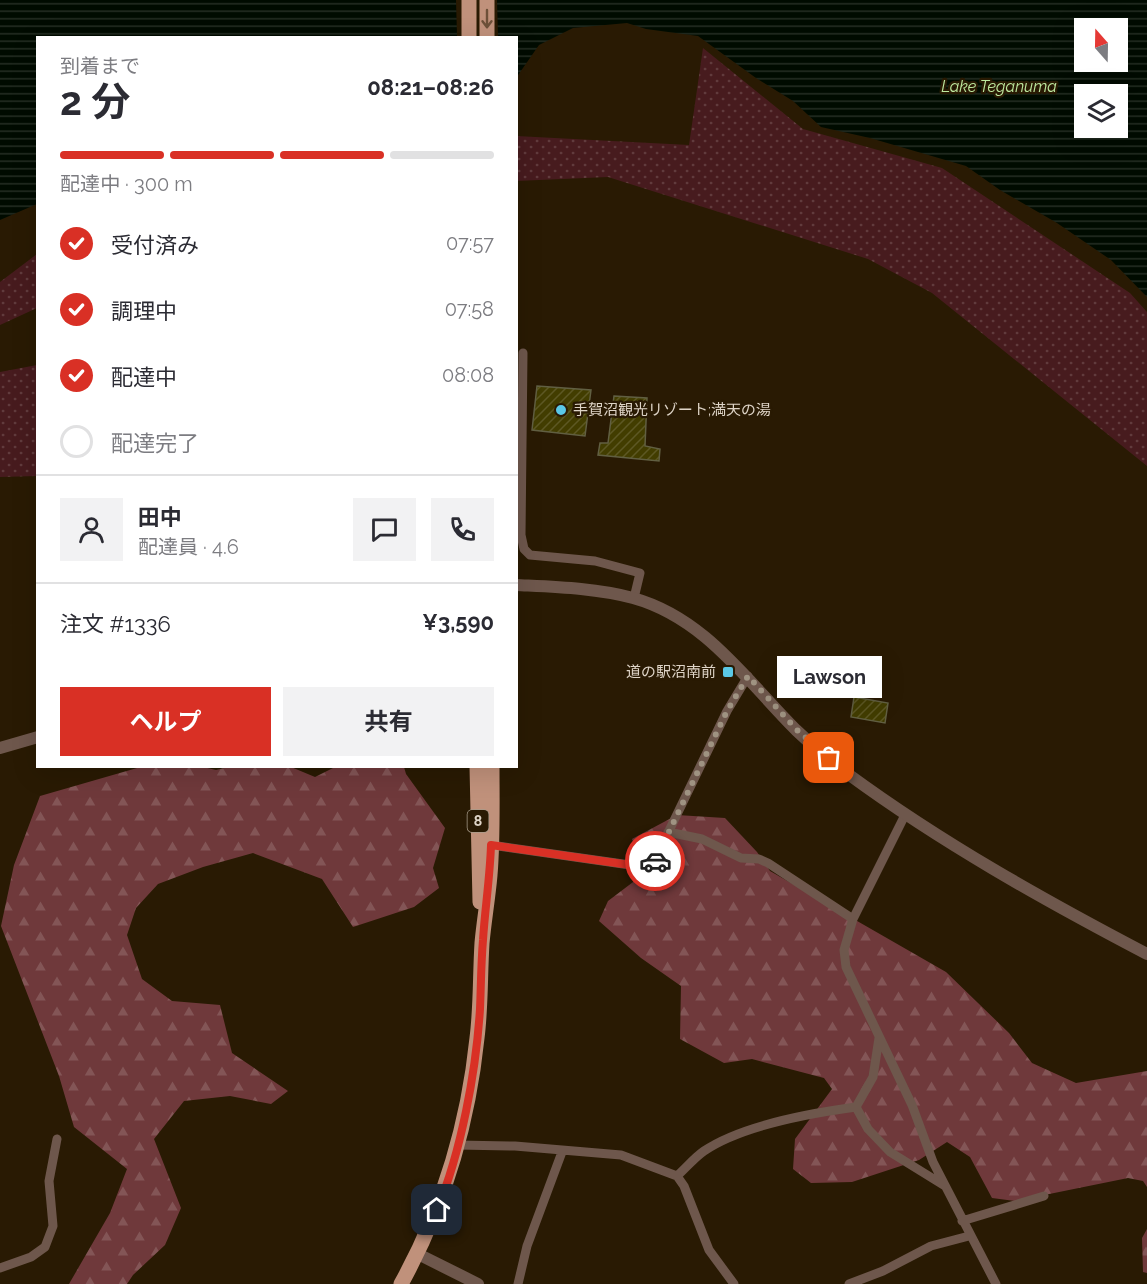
<!DOCTYPE html>
<html lang="ja">
<head>
<meta charset="utf-8">
<style>
  :root { --surface:#fff; --page:#f2f2f3; --text:#2b2b33; --muted:#7c7c81; --line:#e1e1e2; --accent:#d93025 }
  body { margin:0; font-family:Raleway,"Noto Sans JP",sans-serif; background:var(--page); color:var(--text); height:100vh; display:flex; flex-direction:column; font-size:22px; white-space:nowrap }
  * { box-sizing:border-box; margin:0 }
  p { font-size:20px; color:var(--muted) }
  .icon { flex:none; width:33px; height:33px; fill:none; stroke:currentColor; stroke-width:2; stroke-linecap:round; stroke-linejoin:round }
  .map { position:relative; flex:1; overflow:hidden }
  .drawer { position:absolute; left:36px; top:36px; width:482px; height:732px; display:flex; flex-direction:column; background:var(--surface); border-radius:0px; box-shadow:0 6px 24px #0002 }
  .drawer>* { flex:none }
  .needle { width:39px; rotate:340deg }
  .fabs { position:absolute; left:1074px; top:18px; display:grid; gap:12px }
  .fabs a { display:grid; place-items:center; width:54px; height:54px; border-radius:0px; background:var(--surface); box-shadow:0 6px 24px #0002; font-size:30px }
  .pin { position:absolute; display:grid; place-items:center; width:51px; height:51px; color:#fff; margin:-26px; border-radius:12px; box-shadow:0 3px 9px #0006 }
  .courier { position:absolute; display:grid; place-items:center; width:60px; height:60px; margin:-30px; border:4px solid #d93025; border-radius:50%; background:#fff; color:#222; box-shadow:0 2px 8px #0007 }
  .bubble { position:absolute; height:42px; border-radius:0px; background:var(--surface); box-shadow:0 6px 24px #0002; font-size:20px; font-weight:700; line-height:42px; text-align:center }
  .summary em { font-style:normal; font-weight:700 }
  .summary div { display:flex; flex-direction:column-reverse }
  .summary { display:flex; align-items:center; justify-content:space-between; height:102px; padding:0 24px }
  h1 { font-size:39px; font-weight:700; line-height:45px }
  .bar { display:grid; grid-template-columns:repeat(4,1fr); gap:9px 6px; align-content:center; height:72px; padding:0 24px }
  .bar i { height:8px; border-radius:4px; background:var(--line) }
  .bar .selected { background:var(--accent) }
  .bar p { grid-column:span 4 }
  .line { display:flex; align-items:center; gap:15px; padding:0 24px; border-top:2px solid var(--line) }
  .line div { flex:1 }
  .round { display:grid; place-items:center; flex:none; width:63px; height:63px; border-radius:0px; background:var(--page) }
  ol { padding:0 24px; list-style:none }
  li { display:flex; align-items:center; gap:18px; height:66px }
  li p { margin-inline-start:auto }
  li .icon { padding:6px; border-radius:50%; background:var(--accent); color:#fff; stroke-width:4 }
  li:last-child { color:var(--muted) }
  li i { width:33px; height:33px; border:3px solid var(--line); border-radius:50% }
  .button { display:flex; gap:12px; margin-top:auto; padding:12px 24px }
  .button a { flex:1; height:69px; border-radius:0px; background:var(--accent); color:#fff; font-size:24px; font-weight:700; line-height:69px; text-align:center }
  .button a+a { background:var(--page); color:var(--text) }
  .map>svg:first-child { display:block }
</style>
</head>
<body>
<div class="map">
<svg width="1147" height="1284" viewBox="0 0 1147 1284">
  <defs>
    <pattern id="grass-dots" width="8" height="8" patternUnits="userSpaceOnUse" patternTransform="scale(1.5)"><rect width="8" height="8" fill="#471b1e"/><path d="M2 2h.1M6 6h.1" fill="none" stroke="#613b3d" stroke-width="1.8" stroke-linecap="round"/></pattern>
    <pattern id="forest-firs" width="22" height="20" patternUnits="userSpaceOnUse" patternTransform="scale(1.5)"><rect width="22" height="20" fill="#6f393b"/><path d="M5 1l3.5 6h-7zM16 11l3.5 6h-7z" fill="#835556"/></pattern>
    <pattern id="water-rules" width="6" height="5" patternUnits="userSpaceOnUse" patternTransform="scale(1.5)"><rect width="6" height="5" fill="#000b00"/><path d="M0 2.5h6" fill="none" stroke="#252e24"/></pattern>
    <pattern id="building-hatch" width="6" height="6" patternUnits="userSpaceOnUse" patternTransform="scale(1.5)"><rect width="6" height="6" fill="#423d00"/><path d="M-1 1l2-2M0 6l6-6M5 7l2-2" fill="none" stroke="#5d5824"/></pattern>
  </defs>
  <rect width="100%" height="100%" fill="#291a03"/>
  <path fill="url(#grass-dots)" d="M703,48L803,129L942,168L1130,293L1147,312V466L932,293L868,259L608,177L516,181V136L689,145Z
    M37,254V308L0,325V282Z
    M37,365V476L0,477V372Z"/>
  <path fill="url(#forest-firs)" d="M144,766L203,767L216,770L228,767H291L315,777L335,767H404L406,774L445,828L433,868L439,888L414,907L353,927L322,879L253,853L203,867L158,884L136,908L127,935L142,979L172,1001L220,1005L232,1053L288,1091L271,1104L230,1096L184,1101L154,1139L181,1208L165,1245L133,1275L127,1284H69L110,1213L127,1169L74,1127L59,1076L1,926L14,865L40,796Z
    M677,815L725,818L757,852L770,871L946,972L1009,1033L1032,1063L1076,1083L1147,1071V1187L1143,1181L1128,1178L1015,1201L992,1198L970,1157L947,1142L919,1160L852,1182L811,1183L793,1169L795,1139L832,1089L824,1078L752,1059L724,1063L680,1039L681,986L641,958L599,921L608,901L645,873L632,839Z
    M1147,1229V1273L1143,1272L1142,1238Z"/>
  <path fill="url(#water-rules)" fill-rule="evenodd" d="M0,0H1147V297L1111,260L1057,223L1000,190L966,166L870,138L821,127L793,101L756,78L698,36L646,29L627,23L573,28L539,45L516,78V38H38L37,204L0,220ZM1084,28H1118V62H1084ZM1084,94H1118V128H1084Z"/>
  <path fill="#291a03" d="M456,0H497L498,37H457Z"/>
  <path fill="url(#building-hatch)" stroke="#615f42" stroke-width="1.5" d="M537,386L591,390L585,436L532,430Z
    M614,396L647,398L645,446L660,449L659,461L598,455L600,443H608Z
    M854,697L888,703L885,723L851,717Z"/>
  <g fill="none" stroke-linecap="round" stroke-linejoin="round">
    <path stroke="#6e574c" stroke-width="9" d="M523,353L521,535L524,549L530,555L595,561L640,573L634,598
      M905,815L853,919L844,950L846,967L912,1105L933,1162L996,1284
      M668,832L702,839L741,858L759,859L768,863L853,919
      M491,845L651,868L727,711L748,676
      M879,1038L873,1077L856,1107L868,1129L890,1152L945,1186
      M457,1145L515,1146L621,1155L677,1176L684,1186L709,1250L734,1284
      M677,1176C686,1168 694,1158 704,1151C741,1126 812,1113 856,1107
      M962,1221L1044,1196
      M0,1268L31,1257L45,1247L53,1226L49,1181L57,1139
      M518,1284L527,1246L562,1152
      M849,1284L883,1271L931,1246L969,1236"/>
    <path stroke="#6e574c" stroke-width="12" d="M516,585C555,587 595,588 633,598C705,618 746,680 796,730C812,745 830,761 848,774C942,843 1044,900 1147,954
      M0,748L38,737
      M418,1254L478,1284"/>
    <path stroke="#c0917b" stroke-width="15" d="M487,0V38
      M469,38V0
      M477,766L480,902
      M401,1284C443,1208 468,1125 477,1038C481,1007 480,975 482,943C484,921 488,898 490,875C493,840 492,803 492,766"/>
  </g>
  <defs><path id="oneway-shaft" d="M-6 0H5M1.5-3L5.5 0L1.5 3" fill="none" stroke-width="1.6" stroke-linecap="round" stroke-linejoin="round" transform="scale(1.5)"/></defs>
  <use stroke="#6d5039" href="#oneway-shaft" transform="translate(487 19) rotate(90)"/>
  <g fill="none" stroke-linecap="round" stroke-linejoin="round">
    <path stroke="#9f9382" stroke-width="6" stroke-dasharray="0 10.8" d="M655,861L727,711L748,676L797,730L829,758"/>
    <path stroke="#d93025" stroke-width="8" d="M437,1210C461,1152 476,1072 480,1009C481,986 481,963 483,940C485,908 490,877 491,845L651,868L655,861"/>
  </g>
  <g fill="#5ac8e6" stroke="#291a03" stroke-width="2">
    <circle cx="561" cy="410" r="6"/>
    <rect x="722" y="666" width="12" height="12" rx="3"/>
  </g>
  <g text-anchor="middle" stroke-width="4.5" stroke-linejoin="round" paint-order="stroke">
    <rect fill="#291a03" stroke="#a89c8c" stroke-width="1.5" x="467.5" y="810" width="21" height="22" rx="4.5"/>
    <g font-size="14" font-weight="bold" fill="#ded4c7">
      <text x="478" y="826">8</text>
    </g>
    <g font-size="15" fill="#ded4c7" stroke="#291a03" text-anchor="start">
      <text x="573" y="415">手賀沼観光リゾート;満天の湯</text>
      <text x="716" y="677" text-anchor="end">道の駅沼南前</text>
    </g>
    <g font-size="16" font-style="italic" fill="#bee9a0" stroke="#291a03">
      <text x="999" y="92">Lake Teganuma</text>
    </g>
  </g>
</svg>
<div class="fabs">
<a><svg class="needle" viewBox="-14 -14 28 28"><path d="M0-13l5 13h-10z" fill="#e53935"/><path d="M0 13l5-13h-10z" fill="#7c7c81"/></svg></a>
<a><svg class="icon" aria-label="layers" viewBox="0 0 24 24"><path d="M12 4l9 5-9 5-9-5zM3 14l9 5 9-5"/></svg></a>
</div>
<div class="pin" style="left:829px;top:758px;background:#ea580c"><svg class="icon" aria-label="bag" viewBox="0 0 24 24"><path d="M5 8h14l-1 12H6zM9 8a3 3 0 0 1 6 0"/></svg></div>
<div class="pin" style="left:437px;top:1210px;background:#1f2937"><svg class="icon" aria-label="home" viewBox="0 0 24 24"><path d="M3 11l9-7 9 7M6 9v11h12V9"/></svg></div>
<div class="courier" style="left:655px;top:861px"><svg class="icon" aria-label="car" viewBox="0 0 24 24"><path d="M5 17H2v-5l4-1 3-4h7l3 4 3 1v5h-3M9 17h6M6 11h13"/><circle cx="7" cy="17" r="2"/><circle cx="17" cy="17" r="2"/></svg></div>
<div class="bubble" style="left:777px;top:656px;width:105px">Lawson</div>
<section class="drawer">
<div class="summary"><div><h1>2 分</h1><p>到着まで</p></div><em>08:21–08:26</em></div>
<div class="bar"><i class="selected"></i><i class="selected"></i><i class="selected"></i><i></i><p>配達中 · 300 m</p></div>
<ol>
<li><svg class="icon" aria-label="check" viewBox="0 0 24 24"><path d="M5 12l5 5 9-10"/></svg>受付済み<p>07:57</p></li>
<li><svg class="icon" aria-label="check" viewBox="0 0 24 24"><path d="M5 12l5 5 9-10"/></svg>調理中<p>07:58</p></li>
<li><svg class="icon" aria-label="check" viewBox="0 0 24 24"><path d="M5 12l5 5 9-10"/></svg>配達中<p>08:08</p></li>
<li><i></i>配達完了</li>
</ol>
<div class="line" style="height:108px"><a class="round"><svg class="icon" aria-label="person" viewBox="0 0 24 24"><circle cx="12" cy="8" r="4"/><path d="M4 21q1-7 8-7t8 7"/></svg></a><div><b>田中</b><p>配達員 · 4.6</p></div><a class="round"><svg class="icon" aria-label="chat" viewBox="0 0 24 24"><path d="M4 5h16v11H9l-5 4z"/></svg></a><a class="round"><svg class="icon" aria-label="phone" viewBox="0 0 24 24"><path d="M5 4h4l2 5-3 2q2 4 5 5l2-3 5 2v4C11 20 4 13 5 4z"/></svg></a></div>
<div class="line" style="height:78px"><div>注文 #1336</div><b>¥3,590</b></div>
<div class="button"><a>ヘルプ</a><a>共有</a></div>
</section>
</div>
</body>
</html>
